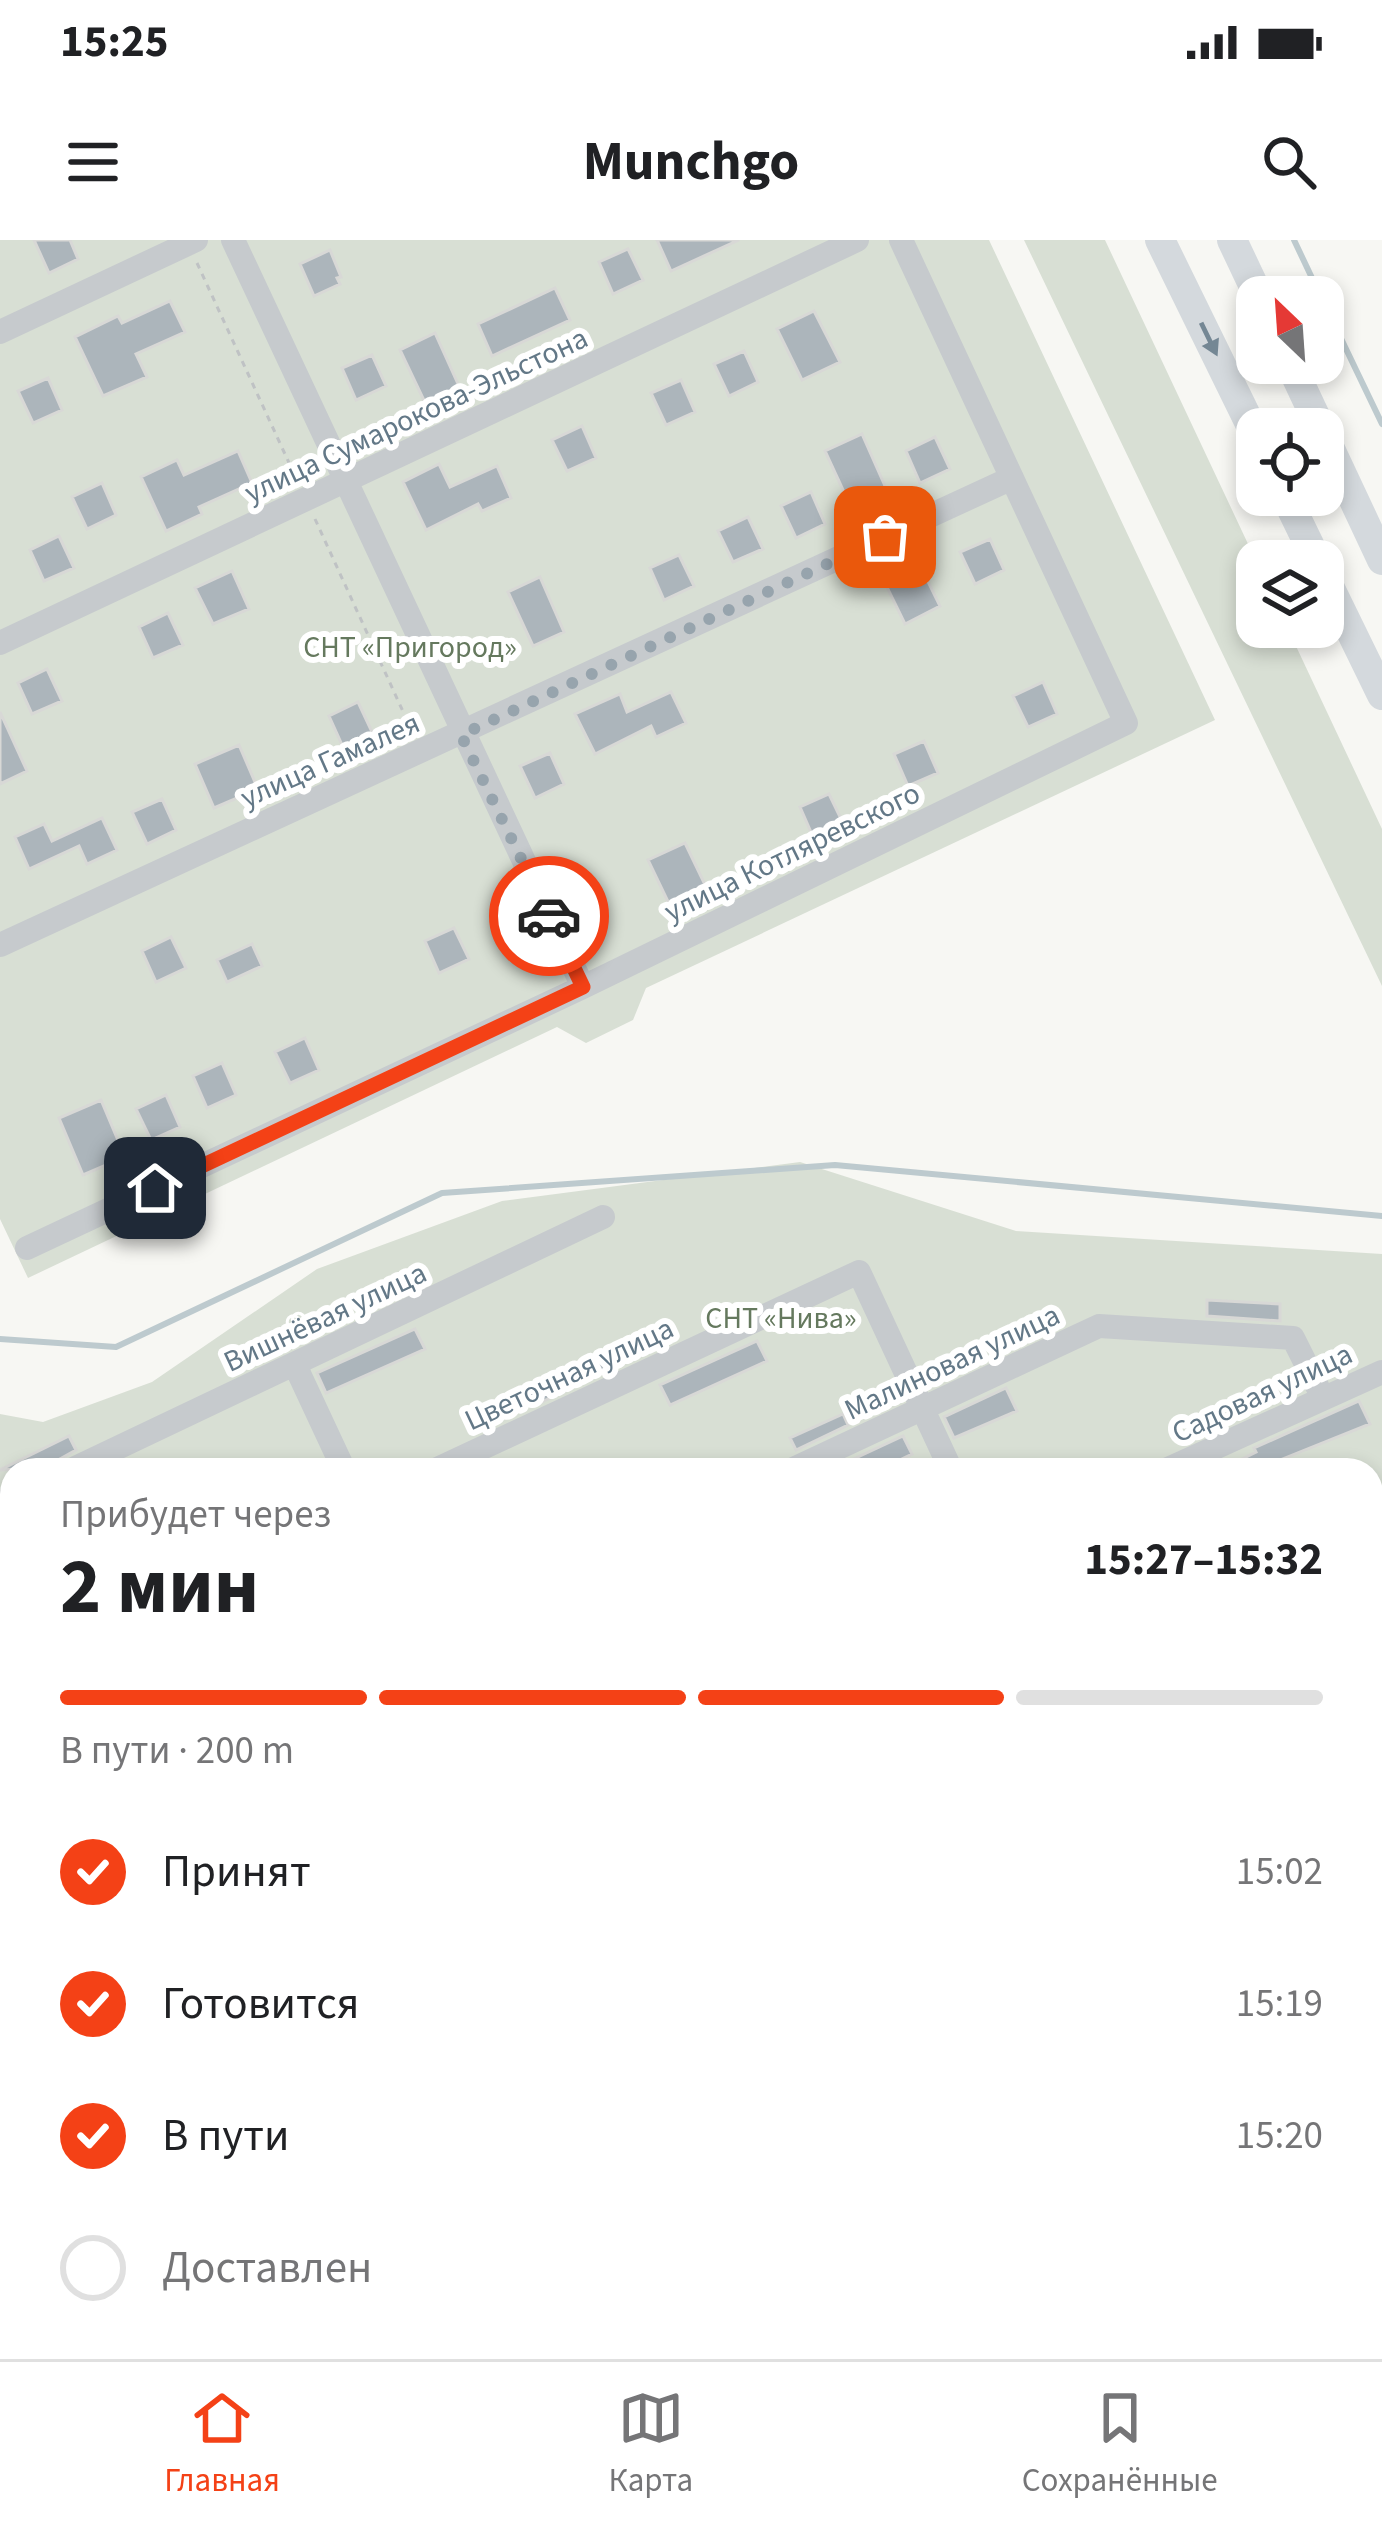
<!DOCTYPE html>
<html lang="ru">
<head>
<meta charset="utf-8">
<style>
  :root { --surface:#fff; --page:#f6f6f6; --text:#202124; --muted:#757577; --line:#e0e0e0; --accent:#f44116 }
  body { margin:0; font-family:"Source Sans 3",sans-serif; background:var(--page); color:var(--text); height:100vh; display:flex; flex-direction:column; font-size:45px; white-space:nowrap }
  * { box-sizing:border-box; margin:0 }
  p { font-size:39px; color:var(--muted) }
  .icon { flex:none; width:66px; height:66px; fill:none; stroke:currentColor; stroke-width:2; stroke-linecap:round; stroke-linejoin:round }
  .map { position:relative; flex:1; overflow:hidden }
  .drawer { position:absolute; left:0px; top:1218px; width:1383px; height:903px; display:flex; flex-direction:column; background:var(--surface); border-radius:36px 36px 0 0; box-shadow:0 6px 18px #0003 }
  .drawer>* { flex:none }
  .needle { width:78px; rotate:335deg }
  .buttons { position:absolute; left:1236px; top:36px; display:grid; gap:24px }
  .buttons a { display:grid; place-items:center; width:108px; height:108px; border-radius:24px; background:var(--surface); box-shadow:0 6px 18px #0003; font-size:60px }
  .pin { position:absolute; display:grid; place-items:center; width:102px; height:102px; color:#fff; margin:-51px; border-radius:24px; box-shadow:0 6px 18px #0006 }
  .courier { position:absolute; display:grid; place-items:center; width:120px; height:120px; margin:-60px; border:9px solid #f44116; border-radius:50%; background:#fff; color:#222; box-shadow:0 3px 15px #0007 }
  .summary em { font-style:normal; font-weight:700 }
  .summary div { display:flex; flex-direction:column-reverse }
  .summary { display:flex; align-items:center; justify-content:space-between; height:204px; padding:0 60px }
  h1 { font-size:78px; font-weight:700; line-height:90px }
  .bar { display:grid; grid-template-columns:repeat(4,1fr); gap:18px 12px; align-content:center; height:144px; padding:0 60px }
  .bar i { height:15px; border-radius:9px; background:var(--line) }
  .bar .active { background:var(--accent) }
  .bar p { grid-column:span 4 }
  ol { padding:0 60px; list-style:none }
  li { display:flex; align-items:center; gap:36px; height:132px }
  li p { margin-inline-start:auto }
  li .icon { padding:12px; border-radius:50%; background:var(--accent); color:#fff; stroke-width:4 }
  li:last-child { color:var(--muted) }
  li i { width:66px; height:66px; border:6px solid var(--line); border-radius:50% }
  .status { display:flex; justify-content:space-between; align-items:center; height:84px; padding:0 60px; background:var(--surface); direction:ltr }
  .status svg { height:33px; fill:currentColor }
  header { display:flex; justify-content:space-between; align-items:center; height:156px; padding:0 60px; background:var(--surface); font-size:54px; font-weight:700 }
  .tabs { display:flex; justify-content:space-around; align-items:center; height:168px; border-top:3px solid var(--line); background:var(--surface); font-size:33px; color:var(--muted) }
  .tabs a { display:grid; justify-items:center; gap:6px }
  .tabs .active { color:var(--accent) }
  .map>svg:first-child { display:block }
</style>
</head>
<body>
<div class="status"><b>15:25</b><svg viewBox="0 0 49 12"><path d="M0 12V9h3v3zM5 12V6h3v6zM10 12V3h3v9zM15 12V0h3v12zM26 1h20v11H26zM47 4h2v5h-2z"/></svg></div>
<header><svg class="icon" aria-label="menu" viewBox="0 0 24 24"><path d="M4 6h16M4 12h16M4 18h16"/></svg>Munchgo<svg class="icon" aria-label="search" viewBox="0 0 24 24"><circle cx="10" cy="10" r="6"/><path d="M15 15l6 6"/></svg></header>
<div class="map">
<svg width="1382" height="2119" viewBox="0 0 1382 2119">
  <rect width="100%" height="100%" fill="#f7f7f3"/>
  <path fill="#d8dfd4" d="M0,0H989L1215,480L646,748L633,780L586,803L557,787L28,1038L0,979Z
    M1024,0H1105L1257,323V387H1287L1382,589V746Z
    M800,922L1016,991L1382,1014V1330L1371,1334V1230H12V2057L0,2063V1174L43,1182L152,1142L317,1029L502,961Z"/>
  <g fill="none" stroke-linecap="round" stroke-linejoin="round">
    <path stroke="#bdcace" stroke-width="6" d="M1294,0L1321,57
      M1323,61L1382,184
      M0,1099L116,1107L442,953L835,925L1382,976"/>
  </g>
  <path fill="#acb5bb" stroke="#d8d8d6" stroke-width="3" d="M34,0H70L78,19L49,33Z
    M657,0H739L671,31Z
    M628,9L643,40L613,54L599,22Z
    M330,10L341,37L337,38L340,44L314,56L300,24Z
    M555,48L570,80L492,116L478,84Z
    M170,61L185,92L136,114L147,137L103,156L75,97L118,76L122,83Z
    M814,71L840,122L802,140L777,89Z
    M435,93L463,155L429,171L400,110Z
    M744,111L758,142L729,156L714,124Z
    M372,115L386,146L356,160L342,128Z
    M48,138L62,170L33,183L18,151Z
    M681,140L695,172L666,185L651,153Z
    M582,186L596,218L567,231L552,200Z
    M862,194L885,246L849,263L825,211Z
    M935,197L950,229L920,243L906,211Z
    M238,211L252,243L199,267L202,274L166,291L141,237L177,220L184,235Z
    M439,224L450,247L497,226L511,258L482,271L478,264L426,290L403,242Z
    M102,243L116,275L87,289L72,257Z
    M811,252L825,284L796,298L781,266Z
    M748,277L763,309L733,322L718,291Z
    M59,296L74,328L44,341L30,310Z
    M990,299L1004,330L975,344L960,312Z
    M679,315L694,346L664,360L650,328Z
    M916,317L940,366L905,384L881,335Z
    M232,331L249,369L213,384L195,348Z
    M540,337L564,392L533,406L508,352Z
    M168,373L183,405L153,418L139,387Z
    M47,429L62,461L32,474L18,443Z
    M1043,442L1057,474L1028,487L1013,456Z
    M671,452L686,483L656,497L651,486L595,514L575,474L620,454L627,472Z
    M358,462L373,494L343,507L329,476Z
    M0,472L27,531L0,544Z
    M924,501L938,533L908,546L894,514Z
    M239,505L258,549L214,568L195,524Z
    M550,513L564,544L535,558L520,526Z
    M829,554L844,585L814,599L800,567Z
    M162,559L176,590L147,604L132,572Z
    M102,578L117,610L87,624L79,606L29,629L15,597L44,584L52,601Z
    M685,603L709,653L672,670L648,620Z
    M454,688L469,719L439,733L425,701Z
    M171,697L186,728L156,742L142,711Z
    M252,704L262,726L227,742L217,720Z
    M305,798L319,830L290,843L275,812Z
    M222,823L236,855L207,868L193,836Z
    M166,855L180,887L151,900L136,869Z
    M101,860L125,917L83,935L59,878Z
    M1207,1060L1280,1064V1081L1207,1076Z
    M415,1089L425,1109L326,1153L317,1133Z
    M757,1101L767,1121L670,1165L660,1145Z
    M616,1106L624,1123L533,1166L526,1150Z
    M1006,1148L1017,1171L954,1198L944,1177Z
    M1359,1161L1370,1184L1255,1230H1220L1256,1212L1254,1208Z
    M843,1174L848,1185L796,1210L790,1198Z
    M69,1196L76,1210L58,1220L55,1227L0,1230Z
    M903,1196L912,1214L879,1230H830Z"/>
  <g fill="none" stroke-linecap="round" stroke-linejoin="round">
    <path stroke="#bfc2c4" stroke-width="3" stroke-dasharray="6 6" stroke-linecap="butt" d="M197,23L296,238
      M315,279L411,489"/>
    <path stroke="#c6cacd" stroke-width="24" d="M233,0L583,747
      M0,92L196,0
      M0,403L857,0
      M0,705L1012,238
      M27,1008L583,747L1126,483L901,0
      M295,1125L344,1230
      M71,1230L603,977
      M435,1230L859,1032L951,1230
      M791,1230L1099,1086L1293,1098L1322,1156
      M1166,1230L1382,1132
      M0,1263L12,1258
      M1371,1309L1382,1304
      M0,1436L12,1431
      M0,1611L12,1605
      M0,1785L12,1779
      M0,1809L12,1837
      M0,1959L12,1953"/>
    <path stroke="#d4d9dd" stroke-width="30" d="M1160,0L1257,198
      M1232,0L1259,57
      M1290,123L1321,189
      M1323,194L1382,320
      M1285,255L1317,321
      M1323,334L1382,455"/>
  </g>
  <defs><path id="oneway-solid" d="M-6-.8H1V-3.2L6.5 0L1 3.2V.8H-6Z" transform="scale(3)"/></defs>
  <use fill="#748794" href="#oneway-solid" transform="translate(1209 99) rotate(64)"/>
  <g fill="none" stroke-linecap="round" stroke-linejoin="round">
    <path stroke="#97a4ad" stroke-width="12" stroke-dasharray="0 21.6" d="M549,676L461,495L885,297"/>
    <path stroke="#f44116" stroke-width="15" d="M155,948L583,747L549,676"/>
  </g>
  <g text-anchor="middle" stroke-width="12" stroke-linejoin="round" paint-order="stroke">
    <g font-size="30" fill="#637887" stroke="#fff">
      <text transform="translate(416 175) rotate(-25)" y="10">улица Сумарокова-Эльстона</text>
      <text transform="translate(330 520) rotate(-24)" y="10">улица Гамалея</text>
      <text transform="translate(792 612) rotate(-26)" y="10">улица Котляревского</text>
      <text transform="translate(325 1077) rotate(-25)" y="10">Вишнёвая улица</text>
      <text transform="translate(952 1122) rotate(-25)" y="10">Малиновая улица</text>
      <text transform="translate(569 1134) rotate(-25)" y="10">Цветочная улица</text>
      <text transform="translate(1262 1153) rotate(-25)" y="10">Садовая улица</text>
    </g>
    <g font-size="30" fill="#65795e" stroke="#fff">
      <text x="410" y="417">СНТ «Пригород»</text>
      <text x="781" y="1088">СНТ «Нива»</text>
    </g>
  </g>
</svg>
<div class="buttons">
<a><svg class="needle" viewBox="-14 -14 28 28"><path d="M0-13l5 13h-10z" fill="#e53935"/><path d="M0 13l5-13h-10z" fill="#757577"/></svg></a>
<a><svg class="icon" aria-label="locate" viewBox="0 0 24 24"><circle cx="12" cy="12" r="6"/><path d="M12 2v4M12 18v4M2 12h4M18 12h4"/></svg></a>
<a><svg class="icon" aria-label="layers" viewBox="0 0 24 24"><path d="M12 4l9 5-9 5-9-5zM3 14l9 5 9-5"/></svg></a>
</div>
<div class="pin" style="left:885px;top:297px;background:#ea580c"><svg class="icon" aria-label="bag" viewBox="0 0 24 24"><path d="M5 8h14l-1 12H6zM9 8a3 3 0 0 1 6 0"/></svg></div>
<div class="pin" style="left:155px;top:948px;background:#1f2937"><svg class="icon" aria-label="home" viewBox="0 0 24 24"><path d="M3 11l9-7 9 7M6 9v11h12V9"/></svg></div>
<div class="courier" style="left:549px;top:676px"><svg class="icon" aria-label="car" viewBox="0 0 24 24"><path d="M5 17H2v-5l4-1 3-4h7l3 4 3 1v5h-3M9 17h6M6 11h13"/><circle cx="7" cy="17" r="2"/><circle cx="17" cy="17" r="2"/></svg></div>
<section class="drawer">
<div class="summary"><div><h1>2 мин</h1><p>Прибудет через</p></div><em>15:27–15:32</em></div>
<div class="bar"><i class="active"></i><i class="active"></i><i class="active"></i><i></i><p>В пути · 200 m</p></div>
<ol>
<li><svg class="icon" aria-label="check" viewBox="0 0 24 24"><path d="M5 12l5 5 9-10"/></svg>Принят<p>15:02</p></li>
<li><svg class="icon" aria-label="check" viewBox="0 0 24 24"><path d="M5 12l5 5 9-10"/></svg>Готовится<p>15:19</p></li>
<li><svg class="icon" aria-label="check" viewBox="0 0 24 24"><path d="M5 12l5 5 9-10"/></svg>В пути<p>15:20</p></li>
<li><i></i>Доставлен</li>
</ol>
</section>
</div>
<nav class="tabs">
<a class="active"><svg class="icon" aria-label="home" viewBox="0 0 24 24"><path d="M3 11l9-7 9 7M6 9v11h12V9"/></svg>Главная</a>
<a><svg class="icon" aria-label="map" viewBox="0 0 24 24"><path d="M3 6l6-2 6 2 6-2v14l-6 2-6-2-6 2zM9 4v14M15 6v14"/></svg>Карта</a>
<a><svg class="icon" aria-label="saved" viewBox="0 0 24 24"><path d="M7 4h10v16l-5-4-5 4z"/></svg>Сохранённые</a>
</nav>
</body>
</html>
